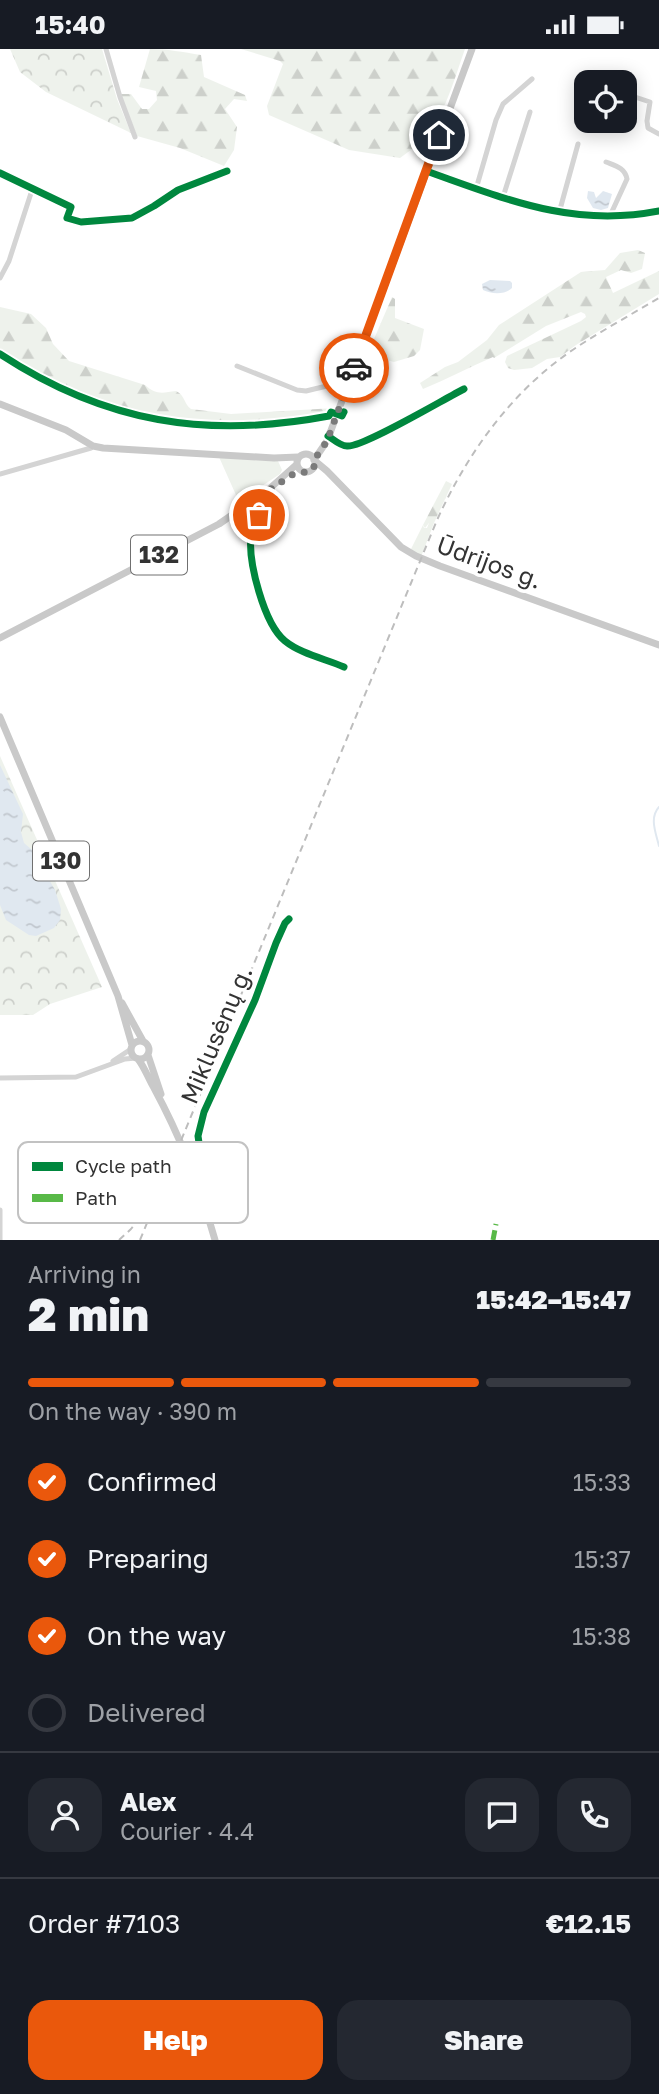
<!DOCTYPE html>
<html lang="en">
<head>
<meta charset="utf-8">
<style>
  :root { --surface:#171b24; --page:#242831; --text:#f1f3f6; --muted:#9ea1a6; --line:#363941; --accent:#ea580c }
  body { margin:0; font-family:"Golos Text",sans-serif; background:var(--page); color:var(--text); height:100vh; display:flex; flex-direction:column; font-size:26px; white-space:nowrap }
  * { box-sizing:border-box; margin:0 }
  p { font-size:23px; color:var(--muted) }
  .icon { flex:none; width:38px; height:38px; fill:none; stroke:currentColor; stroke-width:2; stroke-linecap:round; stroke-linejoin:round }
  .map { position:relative; height:1191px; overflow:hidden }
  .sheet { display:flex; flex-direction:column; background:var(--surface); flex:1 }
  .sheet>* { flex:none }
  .buttons { position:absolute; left:574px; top:21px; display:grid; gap:14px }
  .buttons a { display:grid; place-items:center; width:63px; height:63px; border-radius:14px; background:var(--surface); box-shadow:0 4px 18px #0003; font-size:35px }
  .pin { position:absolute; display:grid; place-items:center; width:60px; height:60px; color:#fff; margin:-30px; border:4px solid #fff; border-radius:50%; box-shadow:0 2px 7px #0007 }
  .courier { position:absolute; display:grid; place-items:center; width:70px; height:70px; margin:-35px; border:5px solid #ea580c; border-radius:50%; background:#fff; color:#222; box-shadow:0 2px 9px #0007 }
  .summary em { font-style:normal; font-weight:800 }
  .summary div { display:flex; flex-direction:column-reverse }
  .summary { display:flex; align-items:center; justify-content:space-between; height:119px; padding:0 28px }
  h1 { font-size:46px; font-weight:800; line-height:52px }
  .bar { display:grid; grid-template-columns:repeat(4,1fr); gap:10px 7px; align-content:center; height:84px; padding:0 28px }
  .bar i { height:9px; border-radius:5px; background:var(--line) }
  .bar .on { background:var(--accent) }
  .bar p { grid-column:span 4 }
  .line { display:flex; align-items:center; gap:18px; padding:0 28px; border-top:2px solid var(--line) }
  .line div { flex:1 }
  .round { display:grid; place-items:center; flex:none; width:74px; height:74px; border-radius:21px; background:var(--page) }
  ol { padding:0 28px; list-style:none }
  li { display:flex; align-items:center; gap:21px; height:77px }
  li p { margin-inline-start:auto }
  li .icon { padding:7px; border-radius:50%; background:var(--accent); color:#fff; stroke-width:4 }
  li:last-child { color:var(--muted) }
  li i { width:38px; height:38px; border:4px solid var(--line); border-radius:50% }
  .action { display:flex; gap:14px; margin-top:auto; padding:14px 28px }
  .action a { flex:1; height:80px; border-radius:21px; background:var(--accent); color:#fff; font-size:28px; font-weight:800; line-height:80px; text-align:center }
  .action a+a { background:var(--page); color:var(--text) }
  .status { display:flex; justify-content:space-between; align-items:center; height:49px; padding:0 35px; background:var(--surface); direction:ltr }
  .status svg { height:19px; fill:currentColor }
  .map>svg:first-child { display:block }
</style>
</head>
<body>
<div class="status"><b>15:40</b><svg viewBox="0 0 49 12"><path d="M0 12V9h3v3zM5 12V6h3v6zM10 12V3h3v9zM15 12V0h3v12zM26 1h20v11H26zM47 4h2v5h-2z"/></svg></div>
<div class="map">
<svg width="659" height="1191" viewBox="0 0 659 1191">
  <defs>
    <pattern id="forest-firs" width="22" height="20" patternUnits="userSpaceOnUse" patternTransform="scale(1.75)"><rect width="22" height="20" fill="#eef2ec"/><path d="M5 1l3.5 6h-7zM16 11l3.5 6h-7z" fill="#cdd0cb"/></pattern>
    <pattern id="park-crowns" width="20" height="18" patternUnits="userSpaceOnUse" patternTransform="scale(1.75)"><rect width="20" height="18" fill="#eef2ec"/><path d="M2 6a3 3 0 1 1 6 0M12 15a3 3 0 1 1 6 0" fill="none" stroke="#cdd0cb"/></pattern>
    <pattern id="water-ripples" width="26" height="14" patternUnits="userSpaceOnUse" patternTransform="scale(1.75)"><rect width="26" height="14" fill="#e0e8f0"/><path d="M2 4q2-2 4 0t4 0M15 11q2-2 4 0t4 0" fill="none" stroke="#c1c7ce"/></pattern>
  </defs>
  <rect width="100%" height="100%" fill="#fff"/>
  <path fill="#eef2ec" d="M219,408L278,412L282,421L280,425L247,447L240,455Z
    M429,474H434L421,508L411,500L423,476L424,479H427Z"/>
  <path fill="url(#forest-firs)" d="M150,0C167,0 183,3 201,6L204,28L245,46L247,52L234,50L225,60L237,78L234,101L224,117L180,99L137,87L121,45H131L142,60H149L157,51L156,42L139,38Z
    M241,0H465C455,28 447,58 430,83C422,94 411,101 400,109L349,101L269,66L267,57L283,15L280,12Z
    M638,201L645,204L642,220L631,224L621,221L606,228L613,244L659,222V245L576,296L560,308L547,310L532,319L514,321L508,319L505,313L507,307L581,272L586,268L585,265L581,263L546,277L494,309L493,308C470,318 447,330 423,340L420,334L445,318L458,313L487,291L499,276L581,223L605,221L620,204Z
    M392,248L395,250V269L424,280L420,301L414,307L394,313L370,306L368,304Z
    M0,258L31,265L46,279L53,295L69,312L145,336C156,346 162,344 176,342C185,346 184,355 191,360L231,365L335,359L332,367C217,396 97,376 0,307Z
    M446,432L452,435L434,474H429L425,479L423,476Z"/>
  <path fill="url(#park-crowns)" d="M10,0H102L117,50L131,84L46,43L20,23Z
    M0,707L102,938L50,955L33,966H0Z"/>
  <path fill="url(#water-ripples)" d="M588,142L594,143L596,149L603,142L612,145L608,159L601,161L593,159L587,149Z
    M490,231L510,232L512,234V239C505,246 491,245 483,241L482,235Z
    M0,716L23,765L21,783L24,794L45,812L47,827L55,841L61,860L60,871L54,879L36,887L29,886L6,871L0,856Z"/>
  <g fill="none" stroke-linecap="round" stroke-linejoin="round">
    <path stroke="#e0e8f0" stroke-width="2" d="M659,758C649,769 656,784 659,797"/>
    <path stroke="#d4d4d4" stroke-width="5" d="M106,0L120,48L135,88
      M625,50L635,48L650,53L647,72L648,79L659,85
      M607,77L609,72
      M606,113C616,117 625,119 627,130L609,169
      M426,122C506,150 572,179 659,162
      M0,124L71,158L67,169L81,173L132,169L154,157L178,141L227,122
      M476,140L496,71L503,55L532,30
      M503,148L530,63
      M559,164L578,95
      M0,229L9,212L32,141
      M237,317L297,341L306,342L335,335L347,338
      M328,387C333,390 340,397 347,397C362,399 444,350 464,340
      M0,425L91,399L93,397
      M253,451L260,461C257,470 252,478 251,487C248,513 264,575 285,592C301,605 326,610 344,618
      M113,1012L131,1000
      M0,1029L76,1028L125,1010L136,1009
      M189,1115L197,1112L201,1107L198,1087L204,1063L255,951L276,894L285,874L289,870
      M0,1161V1191"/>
    <path stroke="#c9c9c9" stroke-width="7" d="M0,355L66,381L93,397L103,399L274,409L298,408
      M297 414a9 9 0 1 1 18 0a9 9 0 1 1-18 0Z
      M314,411L327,392L336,368L472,0
      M315,412L327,422L401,498L416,507L440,517L659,596
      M0,589L219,475L268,441L296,416
      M0,668L118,947L132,996
      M122,954L143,992
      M131 1001a9 9 0 1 1 18 0a9 9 0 1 1-18 0Z
      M148,1006L161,1045
      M138,1010C145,1019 148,1029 154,1039C180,1087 200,1138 215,1191"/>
    <path stroke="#bdbdbd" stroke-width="2" stroke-dasharray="7 5" stroke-linecap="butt" d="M119,1191L131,1180L147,1160
      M140,1191L437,471C468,403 513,340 577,298C603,281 632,265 659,249"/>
    <path stroke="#58b947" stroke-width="5" stroke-dasharray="10 5" stroke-linecap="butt" d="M493,1191L496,1175"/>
    <g stroke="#fff" stroke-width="11">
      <path id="cycleway" d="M426,122C506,150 572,179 659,162
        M0,124L71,158L67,169L81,173L132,169L154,157L178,141L227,122
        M0,305C105,374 207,390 329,367L331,363L342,367L344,363
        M328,387C333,390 340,397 347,397C362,399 444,350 464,340
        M253,451L260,461C257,470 252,478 251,487C248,513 264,575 285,592C301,605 326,610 344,618
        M189,1115L197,1112L201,1107L198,1087L204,1063L255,951L276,894L285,874L289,870"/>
    </g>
    <use href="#cycleway" stroke="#00873e" stroke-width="7"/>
  </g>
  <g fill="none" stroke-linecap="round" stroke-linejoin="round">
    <path stroke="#7a7a7a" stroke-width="7" stroke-dasharray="0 12.6" d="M259,466L258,458L253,452L295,424L308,423L314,419V411L327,392L354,319"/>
    <path stroke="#ea580c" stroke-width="9" d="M354,319L439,86"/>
  </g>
  <g text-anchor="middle" stroke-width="7" stroke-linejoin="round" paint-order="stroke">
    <g fill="#fff" stroke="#707070" stroke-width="2">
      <rect x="131" y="486.5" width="56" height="39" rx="5"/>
      <rect x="33" y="792.5" width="56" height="39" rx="5"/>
    </g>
    <g font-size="23" font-weight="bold" fill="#333">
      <text x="159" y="514">132</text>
      <text x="61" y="820">130</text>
    </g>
    <g font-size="24" fill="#333" stroke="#fff">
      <text transform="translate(489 514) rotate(20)" y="8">Ūdrijos g.</text>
      <text transform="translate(217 986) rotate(-67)" y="8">Miklusėnų g.</text>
    </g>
  </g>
  <rect x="18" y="1093" width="230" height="81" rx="10" fill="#fff" stroke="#c2c2c2" stroke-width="2"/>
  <rect x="32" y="1113" width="31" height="9" fill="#00873e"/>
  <rect x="32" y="1145" width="31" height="8" fill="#58b947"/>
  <g font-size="19" fill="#333">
    <text x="75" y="1124">Cycle path</text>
    <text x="75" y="1156">Path</text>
  </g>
</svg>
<div class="buttons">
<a><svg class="icon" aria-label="locate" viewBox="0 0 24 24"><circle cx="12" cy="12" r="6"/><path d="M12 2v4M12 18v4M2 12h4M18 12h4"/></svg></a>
</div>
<div class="pin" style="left:259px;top:466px;background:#ea580c"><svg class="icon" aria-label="bag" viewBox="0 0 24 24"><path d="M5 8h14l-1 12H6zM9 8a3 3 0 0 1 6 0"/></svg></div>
<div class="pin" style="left:439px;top:86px;background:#1f2937"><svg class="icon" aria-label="home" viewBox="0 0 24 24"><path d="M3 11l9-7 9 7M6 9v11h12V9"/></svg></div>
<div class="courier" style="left:354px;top:319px"><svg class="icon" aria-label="car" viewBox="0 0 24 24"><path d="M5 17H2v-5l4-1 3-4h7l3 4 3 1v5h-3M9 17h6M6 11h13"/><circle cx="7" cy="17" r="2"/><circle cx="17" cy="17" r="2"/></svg></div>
</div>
<section class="sheet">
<div class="summary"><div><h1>2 min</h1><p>Arriving in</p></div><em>15:42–15:47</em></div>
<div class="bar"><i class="on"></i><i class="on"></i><i class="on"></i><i></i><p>On the way · 390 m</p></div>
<ol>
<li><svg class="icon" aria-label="check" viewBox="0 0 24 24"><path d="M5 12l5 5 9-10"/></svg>Confirmed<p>15:33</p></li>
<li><svg class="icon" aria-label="check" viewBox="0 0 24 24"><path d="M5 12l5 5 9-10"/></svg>Preparing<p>15:37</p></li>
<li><svg class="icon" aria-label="check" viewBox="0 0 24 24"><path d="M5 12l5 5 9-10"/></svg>On the way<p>15:38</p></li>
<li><i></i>Delivered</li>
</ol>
<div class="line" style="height:126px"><a class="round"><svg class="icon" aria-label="person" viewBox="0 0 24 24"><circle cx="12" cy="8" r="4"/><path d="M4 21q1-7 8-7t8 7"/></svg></a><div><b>Alex</b><p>Courier · 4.4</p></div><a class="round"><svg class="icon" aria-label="chat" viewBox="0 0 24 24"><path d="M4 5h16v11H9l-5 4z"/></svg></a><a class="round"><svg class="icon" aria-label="phone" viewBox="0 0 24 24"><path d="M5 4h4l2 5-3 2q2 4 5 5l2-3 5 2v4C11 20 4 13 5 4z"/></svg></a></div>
<div class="line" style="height:91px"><div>Order #7103</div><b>€12.15</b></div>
<div class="action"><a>Help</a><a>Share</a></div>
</section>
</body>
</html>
